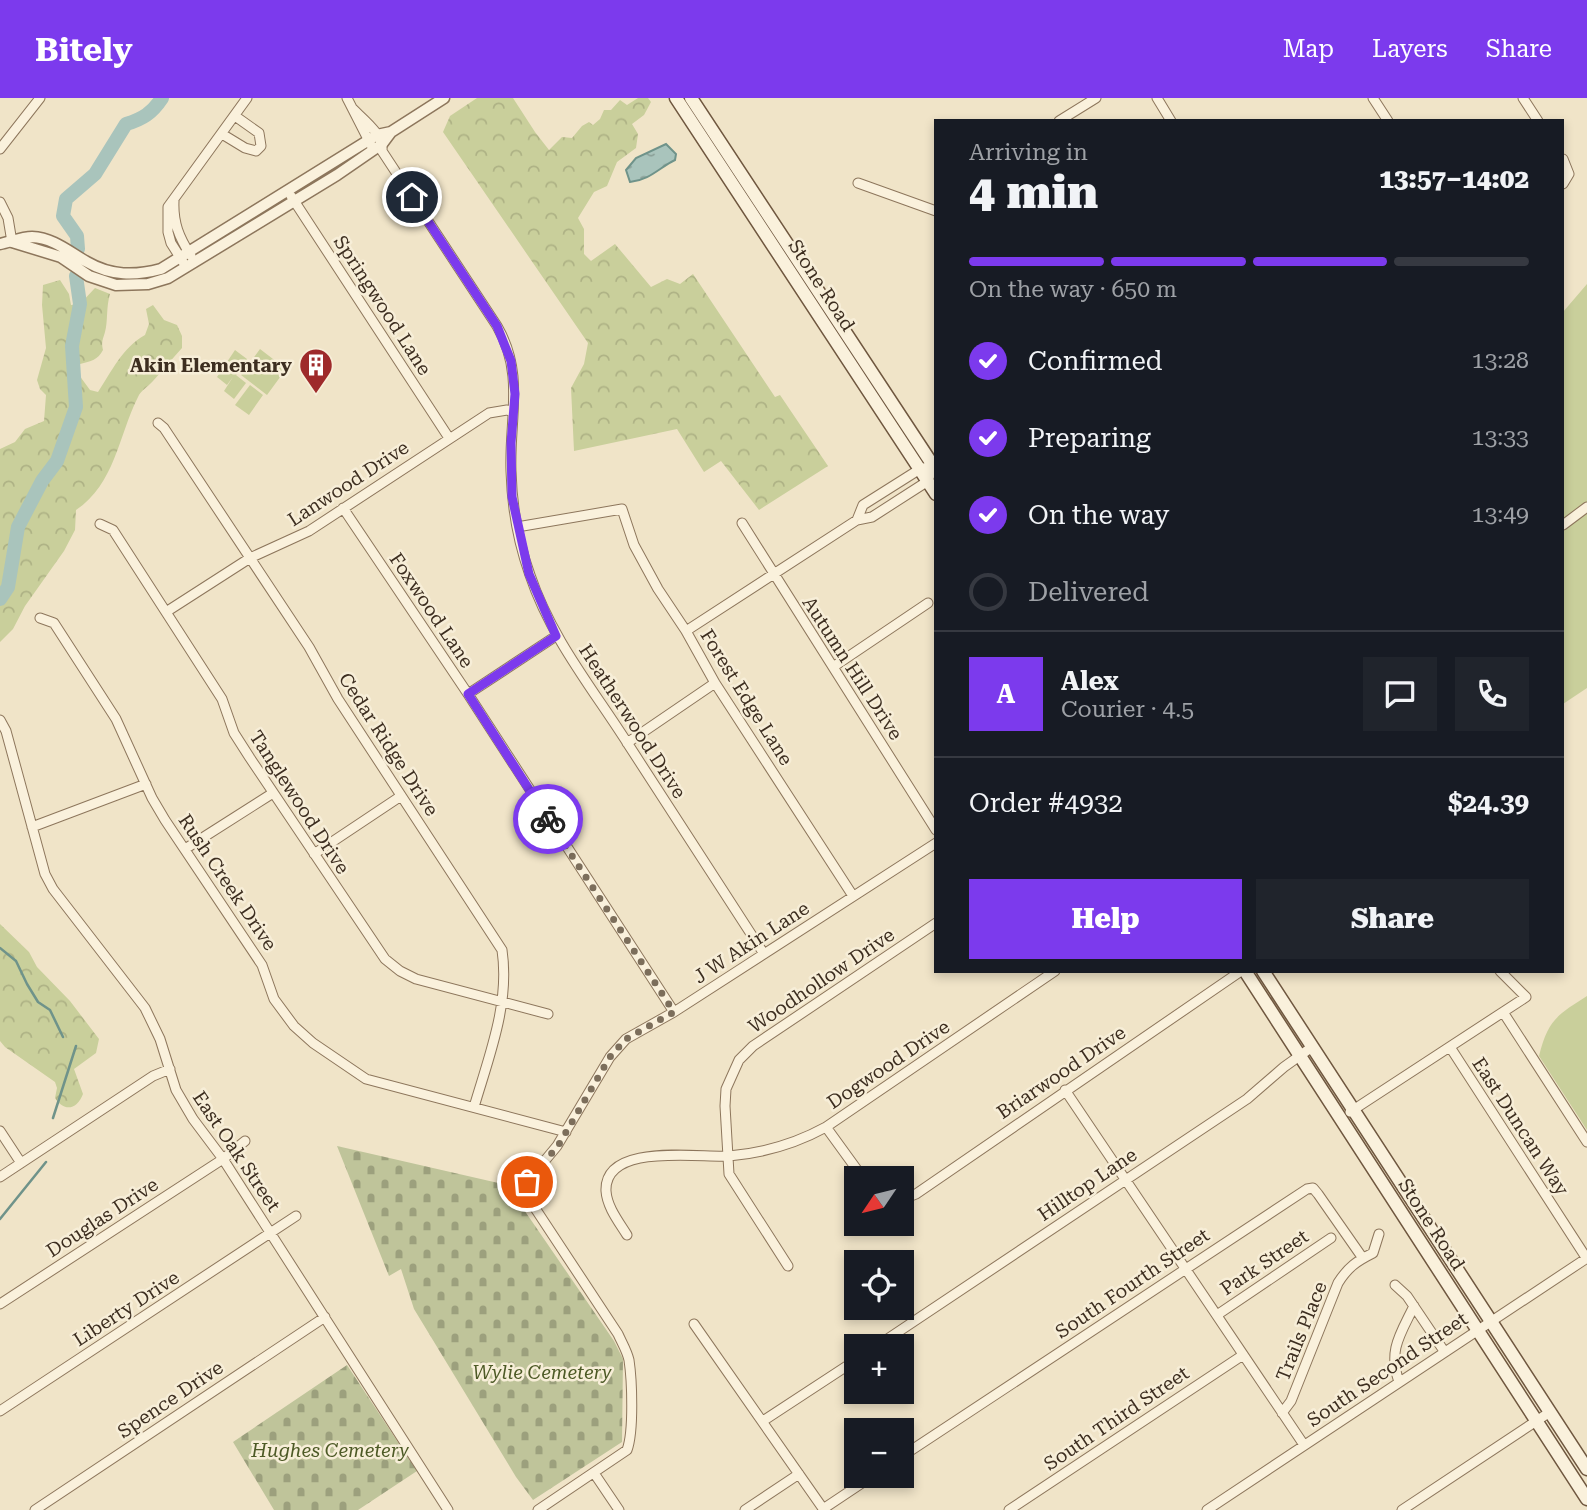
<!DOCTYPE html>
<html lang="en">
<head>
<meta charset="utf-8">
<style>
  :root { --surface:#171b24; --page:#20242c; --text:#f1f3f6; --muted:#9ea1a6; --line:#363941; --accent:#7c3aed }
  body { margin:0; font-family:"Roboto Serif",serif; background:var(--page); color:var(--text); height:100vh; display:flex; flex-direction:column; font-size:26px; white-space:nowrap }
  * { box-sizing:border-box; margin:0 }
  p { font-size:23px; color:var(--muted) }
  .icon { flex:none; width:38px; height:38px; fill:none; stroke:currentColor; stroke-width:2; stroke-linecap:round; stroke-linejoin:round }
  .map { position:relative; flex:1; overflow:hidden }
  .panel { position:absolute; left:934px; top:21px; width:630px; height:854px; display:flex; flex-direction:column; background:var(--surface); border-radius:0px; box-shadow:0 4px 10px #0003 }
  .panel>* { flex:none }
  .needle { width:46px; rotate:235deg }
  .fabs { position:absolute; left:844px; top:1068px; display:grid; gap:14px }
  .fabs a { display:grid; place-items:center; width:70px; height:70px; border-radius:0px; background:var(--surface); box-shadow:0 4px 10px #0003; font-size:35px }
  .pin { position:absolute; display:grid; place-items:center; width:60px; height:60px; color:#fff; margin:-30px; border:4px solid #fff; border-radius:50%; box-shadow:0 2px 7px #0007 }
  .courier { position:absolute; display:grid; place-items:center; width:70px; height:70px; margin:-35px; border:5px solid #7c3aed; border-radius:50%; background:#fff; color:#222; box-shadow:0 2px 9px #0007 }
  .headline em { font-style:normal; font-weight:800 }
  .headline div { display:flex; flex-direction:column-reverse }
  .headline { display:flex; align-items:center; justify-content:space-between; height:119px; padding:0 35px }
  h1 { font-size:46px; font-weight:800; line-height:52px }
  .bar { display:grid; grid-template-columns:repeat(4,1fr); gap:10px 7px; align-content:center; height:84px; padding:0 35px }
  .bar i { height:9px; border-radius:5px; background:var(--line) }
  .bar .on { background:var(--accent) }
  .bar p { grid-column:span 4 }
  .line { display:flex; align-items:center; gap:18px; padding:0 35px; border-top:2px solid var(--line) }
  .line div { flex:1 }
  .round { display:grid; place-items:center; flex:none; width:74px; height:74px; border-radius:0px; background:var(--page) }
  ol { padding:0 35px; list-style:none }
  li { display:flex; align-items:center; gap:21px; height:77px }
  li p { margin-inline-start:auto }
  li .icon { padding:7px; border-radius:50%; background:var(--accent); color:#fff; stroke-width:4 }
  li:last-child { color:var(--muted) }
  li i { width:38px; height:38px; border:4px solid var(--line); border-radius:50% }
  .button { display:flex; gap:14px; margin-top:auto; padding:14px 35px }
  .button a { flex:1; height:80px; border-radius:0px; background:var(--accent); color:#fff; font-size:28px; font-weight:800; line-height:80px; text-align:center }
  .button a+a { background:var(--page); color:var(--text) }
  header { display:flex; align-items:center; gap:42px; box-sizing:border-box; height:98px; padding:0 35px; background:var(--accent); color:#fff }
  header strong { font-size:33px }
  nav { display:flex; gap:38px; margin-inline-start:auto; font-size:24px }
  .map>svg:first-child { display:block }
</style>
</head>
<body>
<header>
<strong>Bitely</strong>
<nav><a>Map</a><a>Layers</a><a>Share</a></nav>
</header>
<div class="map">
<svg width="1587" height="1412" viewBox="0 0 1587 1412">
  <defs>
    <pattern id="forest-crowns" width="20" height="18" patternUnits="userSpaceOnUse" patternTransform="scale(1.75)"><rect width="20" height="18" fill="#c9cf9b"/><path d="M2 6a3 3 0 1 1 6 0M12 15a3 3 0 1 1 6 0" fill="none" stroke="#aeb285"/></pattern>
    <pattern id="cemetery-stones" width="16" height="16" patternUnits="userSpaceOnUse" patternTransform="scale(1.75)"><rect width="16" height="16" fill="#bfc49a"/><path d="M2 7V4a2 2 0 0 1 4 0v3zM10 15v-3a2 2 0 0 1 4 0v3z" fill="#9ca07d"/></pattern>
    <pattern id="water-ripples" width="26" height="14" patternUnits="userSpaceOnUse" patternTransform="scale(1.75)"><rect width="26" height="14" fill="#a9c4bc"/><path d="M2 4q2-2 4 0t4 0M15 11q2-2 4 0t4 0" fill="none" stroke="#8ba098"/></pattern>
  </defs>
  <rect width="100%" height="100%" fill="#f0e4c8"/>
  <path fill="url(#forest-crowns)" d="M477,0H513L535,34L549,52L562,39L572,40L582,28L589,24L593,27L600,21L604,12H611L620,2L627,7L638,0H648L651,4L644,17L632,26L638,36L636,50L617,64L607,88L594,94L578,120L584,131V156L591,163L615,146L651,189L667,181L680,186L693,176L775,299L780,297L828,368L759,412L721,363L704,374L677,331L574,353L571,290L584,266L588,245L443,34L450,18Z
    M60,182L69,196L71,207L80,206L95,190L110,196C106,209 108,224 105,234C103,241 101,244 103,252C98,262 91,263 80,266L79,277L90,292L98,294C112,273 122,250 145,237L149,226L146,211L153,207L164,222L177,227L182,238V250C172,261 163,272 153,283C148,289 141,292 138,299C118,339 115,386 76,412L75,432L64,453L25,508L13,531L0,544V351L15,344L25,331L44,323L46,297L40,291L37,282L46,250L42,207L43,187Z
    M0,826L29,854L37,869L70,903L99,941L96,955L74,971L83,996C77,1012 64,1014 55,1000L57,990L55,984L5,949L0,943Z"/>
  <path fill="url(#cemetery-stones)" d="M337,1048L507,1087L614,1243L623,1261L622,1344L533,1402L516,1379L414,1211L401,1171L389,1178Z
    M347,1267L417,1373L358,1412H274L233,1344Z"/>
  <path fill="#c9cf9b" d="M1587,186V590L1563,606V214Z
    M260,251L286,271L267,297L241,277Z
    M235,252L247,261L236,277L246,285L234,301L224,293L233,279L227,287L217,279Z
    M250,287L263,297L249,317L235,307Z
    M1587,898V1032L1539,958C1548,922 1557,917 1587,898Z"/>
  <path fill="url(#water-ripples)" stroke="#6f938a" stroke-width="2" d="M666,46L676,56L675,62C660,69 650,82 630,84L626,72L636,60Z"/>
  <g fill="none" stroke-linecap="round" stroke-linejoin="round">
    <path stroke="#6f938a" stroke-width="2.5" d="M0,850L16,863L27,886L38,904L50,912L63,939
      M53,1020L76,948
      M0,1121L46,1064"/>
    <path stroke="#a9c4bc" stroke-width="14" d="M78,151L77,138L63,118L66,101L95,76L126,26C143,21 152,15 162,0
      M0,501L8,489L18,429L42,383L57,363L76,309L72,248L80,206L76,178"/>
    <g stroke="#8d765c" stroke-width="11">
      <path id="minor" d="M347,0L372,49
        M1157,0L1171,23
        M1373,0L1388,23
        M1523,0L1538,23
        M353,11C364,22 384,37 382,53L497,228C525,276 509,321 511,373C512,408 518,444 530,477C551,540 593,591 628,646C674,716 718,786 764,856
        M1059,23L1096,0
        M222,36L245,50L256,53L261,48L259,35L235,18
        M0,51L40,0
        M1563,61L1569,76L1563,86
        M858,85L936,113
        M291,98L449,340
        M174,103C173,125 179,139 191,158
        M0,104L8,120L12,144
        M183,164L171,145L168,134V109L247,0
        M158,325L164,330L309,549L338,601L502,852C510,906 489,958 474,1009
        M343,410L468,596L674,914
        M742,425L936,732
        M100,426L113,432L222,601L234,635L250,660L385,861L400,873L416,881L548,916
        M1563,427L1587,409
        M517,429L622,411L634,447L658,491L686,533L715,585L853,798
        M166,514L250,460L309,433L489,315L507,312L513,314
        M40,520L54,525L116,621L152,700L165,722L262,867L274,901L294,928L313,945L366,981L566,1034
        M686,533L857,422L872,419L928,383L933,368L920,371L863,407L857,422
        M833,569L928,505
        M468,596L556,538
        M0,622L6,633L45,776L53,791L145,910L160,941L176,992L193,1021L223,1061L448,1412
        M627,645L715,585
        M32,729L146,686
        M185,751L273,695
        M314,756L401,698
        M1503,914L1587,1044
        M1450,949L1587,1161
        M1065,992L1304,1347
        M1350,1014L1526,899L1500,873
        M826,1029L863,1080
        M0,1033L21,1065
        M0,1079L153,978L170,971
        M901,1102L916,1096L1241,873
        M627,1137C619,1124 607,1109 606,1093C604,1044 699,1060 729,1058C764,1055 795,1046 826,1029L1055,873
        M788,1168L729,1076L725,1008L726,991L739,962L753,948L936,825
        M1395,1187L1407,1198L1444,1253
        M0,1206L223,1061L245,1043
        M1217,1217L1331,1140
        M694,1226L824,1412
        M877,1248L1247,1001L1284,969L1312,949
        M1399,1284C1388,1252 1400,1237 1414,1208
        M0,1313L296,1118
        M1282,1315L1291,1303L1338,1185C1348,1169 1357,1163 1373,1155L1379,1136
        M763,1323L856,1262
        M901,1359L1307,1091L1313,1090L1318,1096L1362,1159
        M594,1375L619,1412
        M823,1411L874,1377
        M35,1412L325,1219
        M538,1412L627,1352C634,1333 632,1282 629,1262C627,1253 622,1245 618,1236L529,1101L525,1090L527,1084L557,1048L610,959L626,941L674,914L936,745
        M745,1412L799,1376
        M1009,1412L1243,1257
        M1207,1412L1587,1160
        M1402,1412L1550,1314"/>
    </g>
    <g stroke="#8d765c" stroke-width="13">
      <path id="tertiary" d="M12,144L61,159L89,178L116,187L148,186L168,180L337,77L382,46L391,34L444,0
        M0,146C10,144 22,139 32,139C54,140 69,154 87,164C111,178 135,178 161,171L377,37L391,34"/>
    </g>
    <g stroke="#6f573f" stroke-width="15">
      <path id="secondary" d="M676,0L936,396
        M691,0L936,372
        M1245,873L1587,1401
        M1263,873L1587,1371"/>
    </g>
    <use href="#minor" stroke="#faf1dc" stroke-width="9"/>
    <use href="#tertiary" stroke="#faf1dc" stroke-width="10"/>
    <use href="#secondary" stroke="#faf1dc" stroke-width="12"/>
  </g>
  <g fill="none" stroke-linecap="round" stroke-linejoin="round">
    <path stroke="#7c6e5b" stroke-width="7" stroke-dasharray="0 12.6" d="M527,1084L558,1048L610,959L626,941L674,914L548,721"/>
    <path stroke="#7c3aed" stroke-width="9" d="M412,99L497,228L511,263L515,296L511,345L512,399L529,476L556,538L468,596L548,721"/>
  </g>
  <defs>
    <g id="building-pin" transform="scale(1.75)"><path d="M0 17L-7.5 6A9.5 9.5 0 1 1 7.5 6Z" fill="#9e2a2b" stroke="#f7eed8"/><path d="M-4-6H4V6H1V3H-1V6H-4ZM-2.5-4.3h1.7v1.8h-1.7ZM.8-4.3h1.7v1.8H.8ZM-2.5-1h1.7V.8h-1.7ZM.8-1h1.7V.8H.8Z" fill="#fff"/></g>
  </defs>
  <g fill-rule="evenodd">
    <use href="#building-pin" x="316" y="267"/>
  </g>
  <g text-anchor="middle" stroke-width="5" stroke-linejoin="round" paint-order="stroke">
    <g font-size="19" fill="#3d2e20" stroke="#f7eed8">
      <text transform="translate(822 187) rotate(57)" y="7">Stone Road</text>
      <text transform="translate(383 207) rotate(57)" y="7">Springwood Lane</text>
      <text transform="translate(348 385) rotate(-33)" y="7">Lanwood Drive</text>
      <text transform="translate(432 512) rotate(56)" y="7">Foxwood Lane</text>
      <text transform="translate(853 570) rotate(57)" y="7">Autumn Hill Drive</text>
      <text transform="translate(747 599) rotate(58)" y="7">Forest Edge Lane</text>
      <text transform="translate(633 623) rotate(57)" y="7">Heatherwood Drive</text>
      <text transform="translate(389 646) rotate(57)" y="7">Cedar Ridge Drive</text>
      <text transform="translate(300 704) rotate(57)" y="7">Tanglewood Drive</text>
      <text transform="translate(228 784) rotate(56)" y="7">Rush Creek Drive</text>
      <text transform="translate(751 844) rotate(-33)" y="7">J W Akin Lane</text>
      <text transform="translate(821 882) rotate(-34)" y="7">Woodhollow Drive</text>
      <text transform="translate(888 966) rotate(-34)" y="7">Dogwood Drive</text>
      <text transform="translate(1061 974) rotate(-34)" y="7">Briarwood Drive</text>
      <text transform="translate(1521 1028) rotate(57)" y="7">East Duncan Way</text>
      <text transform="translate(237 1053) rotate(56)" y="7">East Oak Street</text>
      <text transform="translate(1087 1086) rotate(-34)" y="7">Hilltop Lane</text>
      <text transform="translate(102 1119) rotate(-33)" y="7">Douglas Drive</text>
      <text transform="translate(1432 1126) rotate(57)" y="7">Stone Road</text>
      <text transform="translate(1264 1164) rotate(-34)" y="7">Park Street</text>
      <text transform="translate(1132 1185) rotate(-34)" y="7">South Fourth Street</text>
      <text transform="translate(126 1210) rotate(-33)" y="7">Liberty Drive</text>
      <text transform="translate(1301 1233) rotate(-68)" y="7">Trails Place</text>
      <text transform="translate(1387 1271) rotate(-34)" y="7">South Second Street</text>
      <text transform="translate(170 1301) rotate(-34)" y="7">Spence Drive</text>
      <text transform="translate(1116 1320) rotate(-34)" y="7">South Third Street</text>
    </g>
    <g font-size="19" font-weight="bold" fill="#3d2e20" stroke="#f7eed8" text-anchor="end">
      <text x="292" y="274">Akin Elementary</text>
    </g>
    <g font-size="19" font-style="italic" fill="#4d5a26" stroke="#f7eed8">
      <text x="542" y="1281">Wylie Cemetery</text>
      <text x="330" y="1359">Hughes Cemetery</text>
    </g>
  </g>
</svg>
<div class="fabs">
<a><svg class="needle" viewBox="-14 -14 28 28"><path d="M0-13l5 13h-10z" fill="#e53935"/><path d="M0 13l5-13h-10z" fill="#9ea1a6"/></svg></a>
<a><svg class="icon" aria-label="locate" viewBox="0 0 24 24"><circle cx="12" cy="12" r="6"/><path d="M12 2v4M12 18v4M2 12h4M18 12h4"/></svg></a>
<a>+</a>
<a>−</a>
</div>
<div class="pin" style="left:527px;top:1084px;background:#ea580c"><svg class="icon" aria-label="bag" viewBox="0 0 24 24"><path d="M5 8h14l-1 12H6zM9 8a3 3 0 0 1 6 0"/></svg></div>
<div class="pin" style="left:412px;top:99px;background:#1f2937"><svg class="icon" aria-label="home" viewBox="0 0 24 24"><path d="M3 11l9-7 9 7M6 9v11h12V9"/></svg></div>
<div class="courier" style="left:548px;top:721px"><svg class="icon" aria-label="bike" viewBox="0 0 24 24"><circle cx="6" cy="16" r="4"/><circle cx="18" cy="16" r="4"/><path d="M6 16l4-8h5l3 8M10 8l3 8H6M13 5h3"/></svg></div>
<section class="panel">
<div class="headline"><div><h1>4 min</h1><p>Arriving in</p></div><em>13:57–14:02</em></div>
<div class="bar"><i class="on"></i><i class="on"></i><i class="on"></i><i></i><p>On the way · 650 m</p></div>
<ol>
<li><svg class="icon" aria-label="check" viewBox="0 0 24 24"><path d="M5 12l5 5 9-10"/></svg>Confirmed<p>13:28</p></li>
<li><svg class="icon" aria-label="check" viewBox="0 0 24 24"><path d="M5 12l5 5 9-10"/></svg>Preparing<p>13:33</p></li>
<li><svg class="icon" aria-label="check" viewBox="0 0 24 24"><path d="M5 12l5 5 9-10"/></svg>On the way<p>13:49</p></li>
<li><i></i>Delivered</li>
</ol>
<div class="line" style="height:126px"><b class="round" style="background:var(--accent);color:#fff">A</b><div><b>Alex</b><p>Courier · 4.5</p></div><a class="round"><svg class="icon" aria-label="chat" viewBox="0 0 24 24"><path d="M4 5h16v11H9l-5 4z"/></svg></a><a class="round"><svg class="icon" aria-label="phone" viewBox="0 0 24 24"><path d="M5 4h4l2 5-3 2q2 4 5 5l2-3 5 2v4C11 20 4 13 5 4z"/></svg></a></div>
<div class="line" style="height:91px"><div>Order #4932</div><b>$24.39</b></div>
<div class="button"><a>Help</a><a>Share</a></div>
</section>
</div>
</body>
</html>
